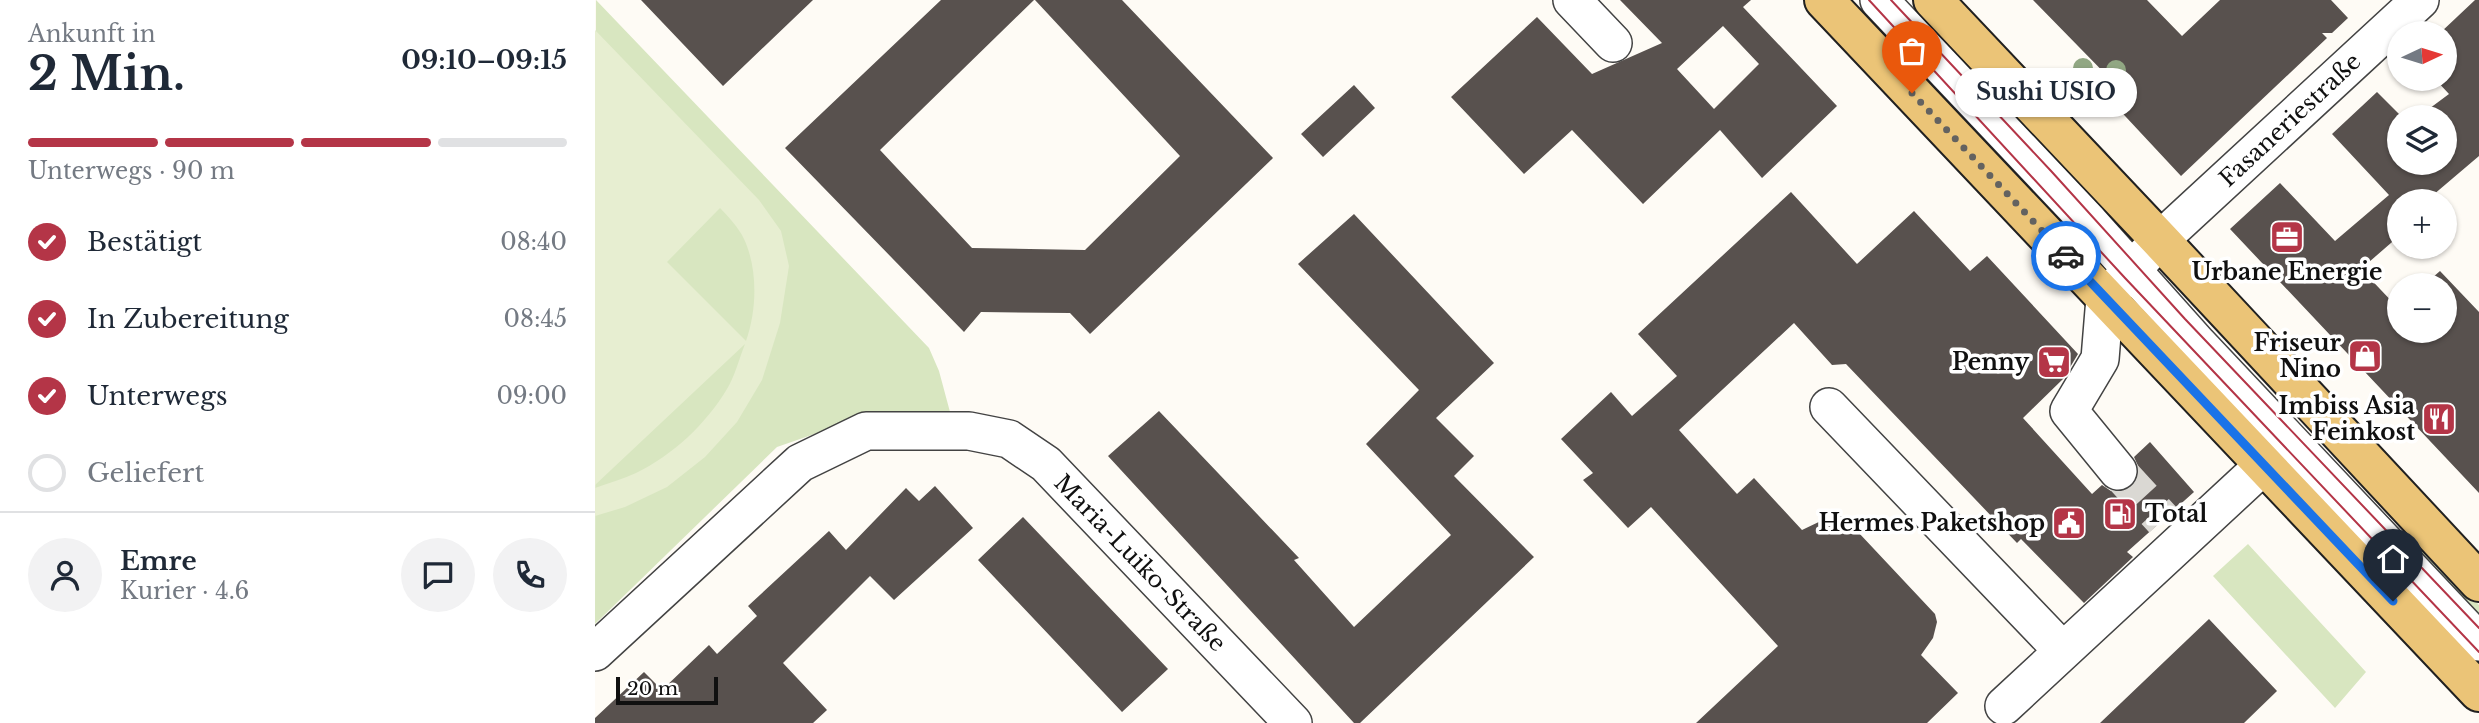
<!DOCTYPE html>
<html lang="de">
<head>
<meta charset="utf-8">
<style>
  :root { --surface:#fff; --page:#f2f2f3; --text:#1f2937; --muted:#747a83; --line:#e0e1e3; --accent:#b43547 }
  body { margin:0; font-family:"Libre Baskerville",serif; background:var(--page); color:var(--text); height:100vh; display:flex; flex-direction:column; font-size:26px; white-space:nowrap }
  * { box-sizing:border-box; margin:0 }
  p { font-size:23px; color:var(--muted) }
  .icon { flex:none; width:38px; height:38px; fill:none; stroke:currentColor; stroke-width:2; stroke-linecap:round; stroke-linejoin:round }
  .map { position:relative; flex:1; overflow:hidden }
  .drawer { display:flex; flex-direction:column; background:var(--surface); width:595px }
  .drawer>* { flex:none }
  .needle { width:46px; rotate:86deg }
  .buttons { position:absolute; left:1792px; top:21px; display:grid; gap:14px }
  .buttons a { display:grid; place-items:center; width:70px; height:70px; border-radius:50%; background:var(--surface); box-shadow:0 2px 5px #0004; font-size:35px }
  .scale { position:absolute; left:21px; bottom:18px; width:102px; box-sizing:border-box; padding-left:7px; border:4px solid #101010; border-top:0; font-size:19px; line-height:24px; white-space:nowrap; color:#101010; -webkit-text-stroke:5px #fff; paint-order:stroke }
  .pin { position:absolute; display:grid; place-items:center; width:60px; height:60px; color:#fff; margin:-72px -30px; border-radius:50% 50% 50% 0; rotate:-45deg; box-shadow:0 0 7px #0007 }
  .pin .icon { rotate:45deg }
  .courier { position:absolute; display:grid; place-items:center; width:70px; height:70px; margin:-35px; border:5px solid #1a73e8; border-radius:50%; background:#fff; color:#222; box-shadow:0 2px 9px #0007 }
  .bubble { position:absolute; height:49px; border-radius:24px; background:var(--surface); box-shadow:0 2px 5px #0004; font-size:23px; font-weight:700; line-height:49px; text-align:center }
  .headline em { font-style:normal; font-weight:700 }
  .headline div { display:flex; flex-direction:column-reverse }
  .headline { display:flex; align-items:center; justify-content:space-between; height:119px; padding:0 28px }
  h1 { font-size:46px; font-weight:700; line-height:52px }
  .bar { display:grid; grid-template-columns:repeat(4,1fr); gap:10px 7px; align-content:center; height:84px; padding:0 28px }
  .bar i { height:9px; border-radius:5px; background:var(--line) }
  .bar .current { background:var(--accent) }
  .bar p { grid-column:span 4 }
  .line { display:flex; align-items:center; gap:18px; padding:0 28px; border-top:2px solid var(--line) }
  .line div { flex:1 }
  .round { display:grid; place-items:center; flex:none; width:74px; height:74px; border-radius:37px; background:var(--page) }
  ol { padding:0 28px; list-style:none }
  li { display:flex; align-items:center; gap:21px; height:77px }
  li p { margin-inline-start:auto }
  li .icon { padding:7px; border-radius:50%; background:var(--accent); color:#fff; stroke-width:4 }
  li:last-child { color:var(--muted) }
  li i { width:38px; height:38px; border:4px solid var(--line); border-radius:50% }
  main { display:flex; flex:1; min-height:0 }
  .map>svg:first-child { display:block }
</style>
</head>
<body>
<main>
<section class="drawer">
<div class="headline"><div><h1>2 Min.</h1><p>Ankunft in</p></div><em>09:10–09:15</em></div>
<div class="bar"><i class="current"></i><i class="current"></i><i class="current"></i><i></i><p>Unterwegs · 90 m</p></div>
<ol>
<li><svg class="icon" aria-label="check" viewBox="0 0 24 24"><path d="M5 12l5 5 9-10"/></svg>Bestätigt<p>08:40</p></li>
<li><svg class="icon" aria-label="check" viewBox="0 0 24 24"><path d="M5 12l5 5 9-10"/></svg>In Zubereitung<p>08:45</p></li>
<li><svg class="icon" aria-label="check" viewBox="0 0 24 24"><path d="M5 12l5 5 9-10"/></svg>Unterwegs<p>09:00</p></li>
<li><i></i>Geliefert</li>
</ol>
<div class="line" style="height:126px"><a class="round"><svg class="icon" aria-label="person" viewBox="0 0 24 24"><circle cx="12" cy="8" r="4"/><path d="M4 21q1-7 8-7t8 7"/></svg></a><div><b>Emre</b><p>Kurier · 4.6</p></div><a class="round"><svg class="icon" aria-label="chat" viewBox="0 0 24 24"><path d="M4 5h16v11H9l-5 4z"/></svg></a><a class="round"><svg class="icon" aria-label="phone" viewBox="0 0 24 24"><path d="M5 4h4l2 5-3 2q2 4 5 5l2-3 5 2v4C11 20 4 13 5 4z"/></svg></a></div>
</section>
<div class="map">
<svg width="1884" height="723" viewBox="0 0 1884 723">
  <rect width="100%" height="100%" fill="#fefbf5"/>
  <path fill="#d8e6c0" d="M1,0L334,348L344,371L355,412L254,422L182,447L0,624Z
    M1822,538L1884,605V621L1813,546Z
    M1653,544L1771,672L1740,708L1618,576Z"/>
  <path fill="#e7eed1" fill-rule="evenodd" d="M0,30L164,200L186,231L194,266L185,323L167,380L142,422L110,457L72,487L30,507L0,516V488C13,483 28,479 41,473C78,455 111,424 132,389C140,376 144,359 150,344L0,485ZM125,208C133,216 144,228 149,239C163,269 162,310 151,341L72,262Z"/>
  <path fill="#58514e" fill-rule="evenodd" d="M46,0H218L128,86Z
    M346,0H439L285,150L377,248L490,250L585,156L440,0H527L678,158L495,334L475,313L386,312L369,332L190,148Z
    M1025,0H1156L1148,7L1242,106L1167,178L1125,130L1048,204L977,130L929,174L856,97L942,17L997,74L1067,43ZM1128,26L1164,64L1119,109L1082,69Z
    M1438,0H1552L1587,36L1625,0H1736L1753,18L1737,33H1727L1732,38L1586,176L1517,102L1528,92Z
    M1880,0H1884V156L1831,201H1804V236L1766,269L1804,309V331H1850V285H1829L1845,271L1884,312V493L1635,229L1685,183L1740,241L1794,195L1737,134L1782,92L1807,117H1804V163H1850V117H1823L1854,94L1840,79H1850V33H1845Z
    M759,85L780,108L728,157L706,134Z
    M1196,192L1262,264L1319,211L1375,271L1392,256L1483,354L1468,379L1428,418L1497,494L1507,485L1516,491L1526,492L1537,487L1543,478L1544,468L1539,457L1555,442L1599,492L1532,552L1538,557L1489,603L1426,539L1422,543L1251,364L1237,365L1199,323L1084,430L1142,494L1159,478L1207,530L1230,519L1248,516L1340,614L1342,622L1338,638L1326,655L1363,693L1332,723H1101L1183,646L1056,507L1033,528L988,480L998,473L966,439L1016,392L1037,416L1082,376L1043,334Z
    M759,214L899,363L841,418L879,456L859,476L939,557L765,723H759L513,456L564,411L704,558L699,560L759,627L856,535L771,444L824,390L703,264Z
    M340,486L378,528L299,600L275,576L188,663L232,710L218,723H0V718L49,672L67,690L114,645L122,654L162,616L153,606L234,531L251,550L311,488L324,501Z
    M428,517L573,669L527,712L383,560Z
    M1614,619L1682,691L1649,723H1505Z"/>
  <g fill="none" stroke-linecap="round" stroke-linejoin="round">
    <path stroke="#dad8d3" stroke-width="37" stroke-dasharray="37 18" stroke-linecap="butt" d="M1523,471L1568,520"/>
    <g stroke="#434343" stroke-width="40">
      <path id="minor" d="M977,0L1018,43
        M1284,0L1494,222L1603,344L1884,642
        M1234,407L1468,651
        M1523,471L1474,411L1505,359L1510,298L1565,240L1825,0
        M0,652L205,463L271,431H374L414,439L451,464L698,723
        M1409,706L1669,465"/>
    </g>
    <g stroke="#212121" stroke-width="42">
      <path id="major" d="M1229,0L1884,692
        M1338,0L1565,240L1884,582"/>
    </g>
    <use href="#minor" stroke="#fff" stroke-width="37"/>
    <use href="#major" stroke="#ebc477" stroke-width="38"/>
    <path stroke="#b43547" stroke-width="2" d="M1274,0L1530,278L1884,652
      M1296,0L1457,172L1590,319L1884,628"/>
  </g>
  <g fill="#91a783">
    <circle cx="1488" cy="68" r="10"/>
    <circle cx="1521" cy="70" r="10"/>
  </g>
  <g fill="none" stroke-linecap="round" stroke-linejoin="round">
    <path stroke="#636260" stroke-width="7" stroke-dasharray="0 12.6" d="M1317,93L1471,256"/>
    <path stroke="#1a73e8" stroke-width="9" d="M1471,256L1798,601"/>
  </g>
  <defs>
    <g id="office-square" transform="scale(1.75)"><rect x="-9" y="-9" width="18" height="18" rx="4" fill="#b43547" stroke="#fff"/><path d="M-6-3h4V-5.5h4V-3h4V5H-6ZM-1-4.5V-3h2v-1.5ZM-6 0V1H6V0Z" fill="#fff"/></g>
    <g id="shop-square" transform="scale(1.75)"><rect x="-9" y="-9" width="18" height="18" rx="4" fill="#b43547" stroke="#fff"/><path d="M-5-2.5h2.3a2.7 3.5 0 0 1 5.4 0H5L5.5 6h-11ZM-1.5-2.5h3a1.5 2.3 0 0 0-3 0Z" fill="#fff"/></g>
    <g id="supermarket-square" transform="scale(1.75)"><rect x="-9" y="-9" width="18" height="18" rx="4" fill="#b43547" stroke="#fff"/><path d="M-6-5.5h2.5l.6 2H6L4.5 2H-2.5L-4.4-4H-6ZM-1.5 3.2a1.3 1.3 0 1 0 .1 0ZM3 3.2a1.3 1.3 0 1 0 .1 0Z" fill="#fff"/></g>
    <g id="restaurant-square" transform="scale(1.75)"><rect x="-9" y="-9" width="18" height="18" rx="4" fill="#b43547" stroke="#fff"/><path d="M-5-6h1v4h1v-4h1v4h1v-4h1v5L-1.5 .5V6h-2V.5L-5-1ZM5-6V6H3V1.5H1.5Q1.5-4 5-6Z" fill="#fff"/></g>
    <g id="fuel-square" transform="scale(1.75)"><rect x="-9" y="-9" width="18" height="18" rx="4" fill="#b43547" stroke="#fff"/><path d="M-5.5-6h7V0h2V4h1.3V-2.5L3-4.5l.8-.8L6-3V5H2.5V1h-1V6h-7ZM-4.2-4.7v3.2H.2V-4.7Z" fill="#fff"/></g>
    <g id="civic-square" transform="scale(1.75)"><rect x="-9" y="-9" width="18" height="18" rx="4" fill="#b43547" stroke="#fff"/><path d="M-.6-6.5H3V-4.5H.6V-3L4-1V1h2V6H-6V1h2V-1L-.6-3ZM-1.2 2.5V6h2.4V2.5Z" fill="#fff"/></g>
  </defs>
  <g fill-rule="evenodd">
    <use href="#office-square" x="1692" y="237"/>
    <use href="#shop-square" x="1770" y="356"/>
    <use href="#supermarket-square" x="1459" y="362"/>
    <use href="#restaurant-square" x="1844" y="419"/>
    <use href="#fuel-square" x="1525" y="514"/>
    <use href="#civic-square" x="1474" y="523"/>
  </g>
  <g text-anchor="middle" stroke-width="7" stroke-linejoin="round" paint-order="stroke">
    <g font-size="23" fill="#101010" stroke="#fff">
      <text transform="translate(1695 120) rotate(-43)" y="8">Fasaneriestraße</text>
      <text transform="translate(545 563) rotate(46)" y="8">Maria-Luiko-Straße</text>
    </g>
    <g font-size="23" font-weight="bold" fill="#101010" stroke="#fff" text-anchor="end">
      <text x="1692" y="280" text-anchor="middle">Urbane Energie</text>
      <text x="1746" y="351">Friseur<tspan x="1746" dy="26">Nino</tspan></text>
      <text x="1434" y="370">Penny</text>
      <text x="1820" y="414">Imbiss Asia<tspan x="1820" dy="26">Feinkost</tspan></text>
      <text x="1550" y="522" text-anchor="start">Total</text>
      <text x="1450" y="531">Hermes Paketshop</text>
    </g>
  </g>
</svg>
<div class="buttons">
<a><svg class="needle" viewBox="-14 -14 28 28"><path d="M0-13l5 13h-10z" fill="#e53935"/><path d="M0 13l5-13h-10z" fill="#747a83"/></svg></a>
<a><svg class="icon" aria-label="layers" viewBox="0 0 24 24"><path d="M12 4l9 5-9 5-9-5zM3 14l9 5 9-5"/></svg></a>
<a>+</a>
<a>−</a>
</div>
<div class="scale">20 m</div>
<div class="pin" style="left:1317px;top:93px;background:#ea580c"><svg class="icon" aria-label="bag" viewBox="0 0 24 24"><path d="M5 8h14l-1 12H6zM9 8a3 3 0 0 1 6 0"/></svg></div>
<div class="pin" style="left:1798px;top:601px;background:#1f2937"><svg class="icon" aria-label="home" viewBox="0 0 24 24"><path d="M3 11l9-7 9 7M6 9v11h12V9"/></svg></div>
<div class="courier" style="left:1471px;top:256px"><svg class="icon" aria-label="car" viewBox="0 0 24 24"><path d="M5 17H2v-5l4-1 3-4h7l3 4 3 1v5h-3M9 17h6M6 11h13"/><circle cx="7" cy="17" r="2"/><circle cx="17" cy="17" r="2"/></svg></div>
<div class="bubble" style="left:1360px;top:68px;width:182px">Sushi USIO</div>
</div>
</main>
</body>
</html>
